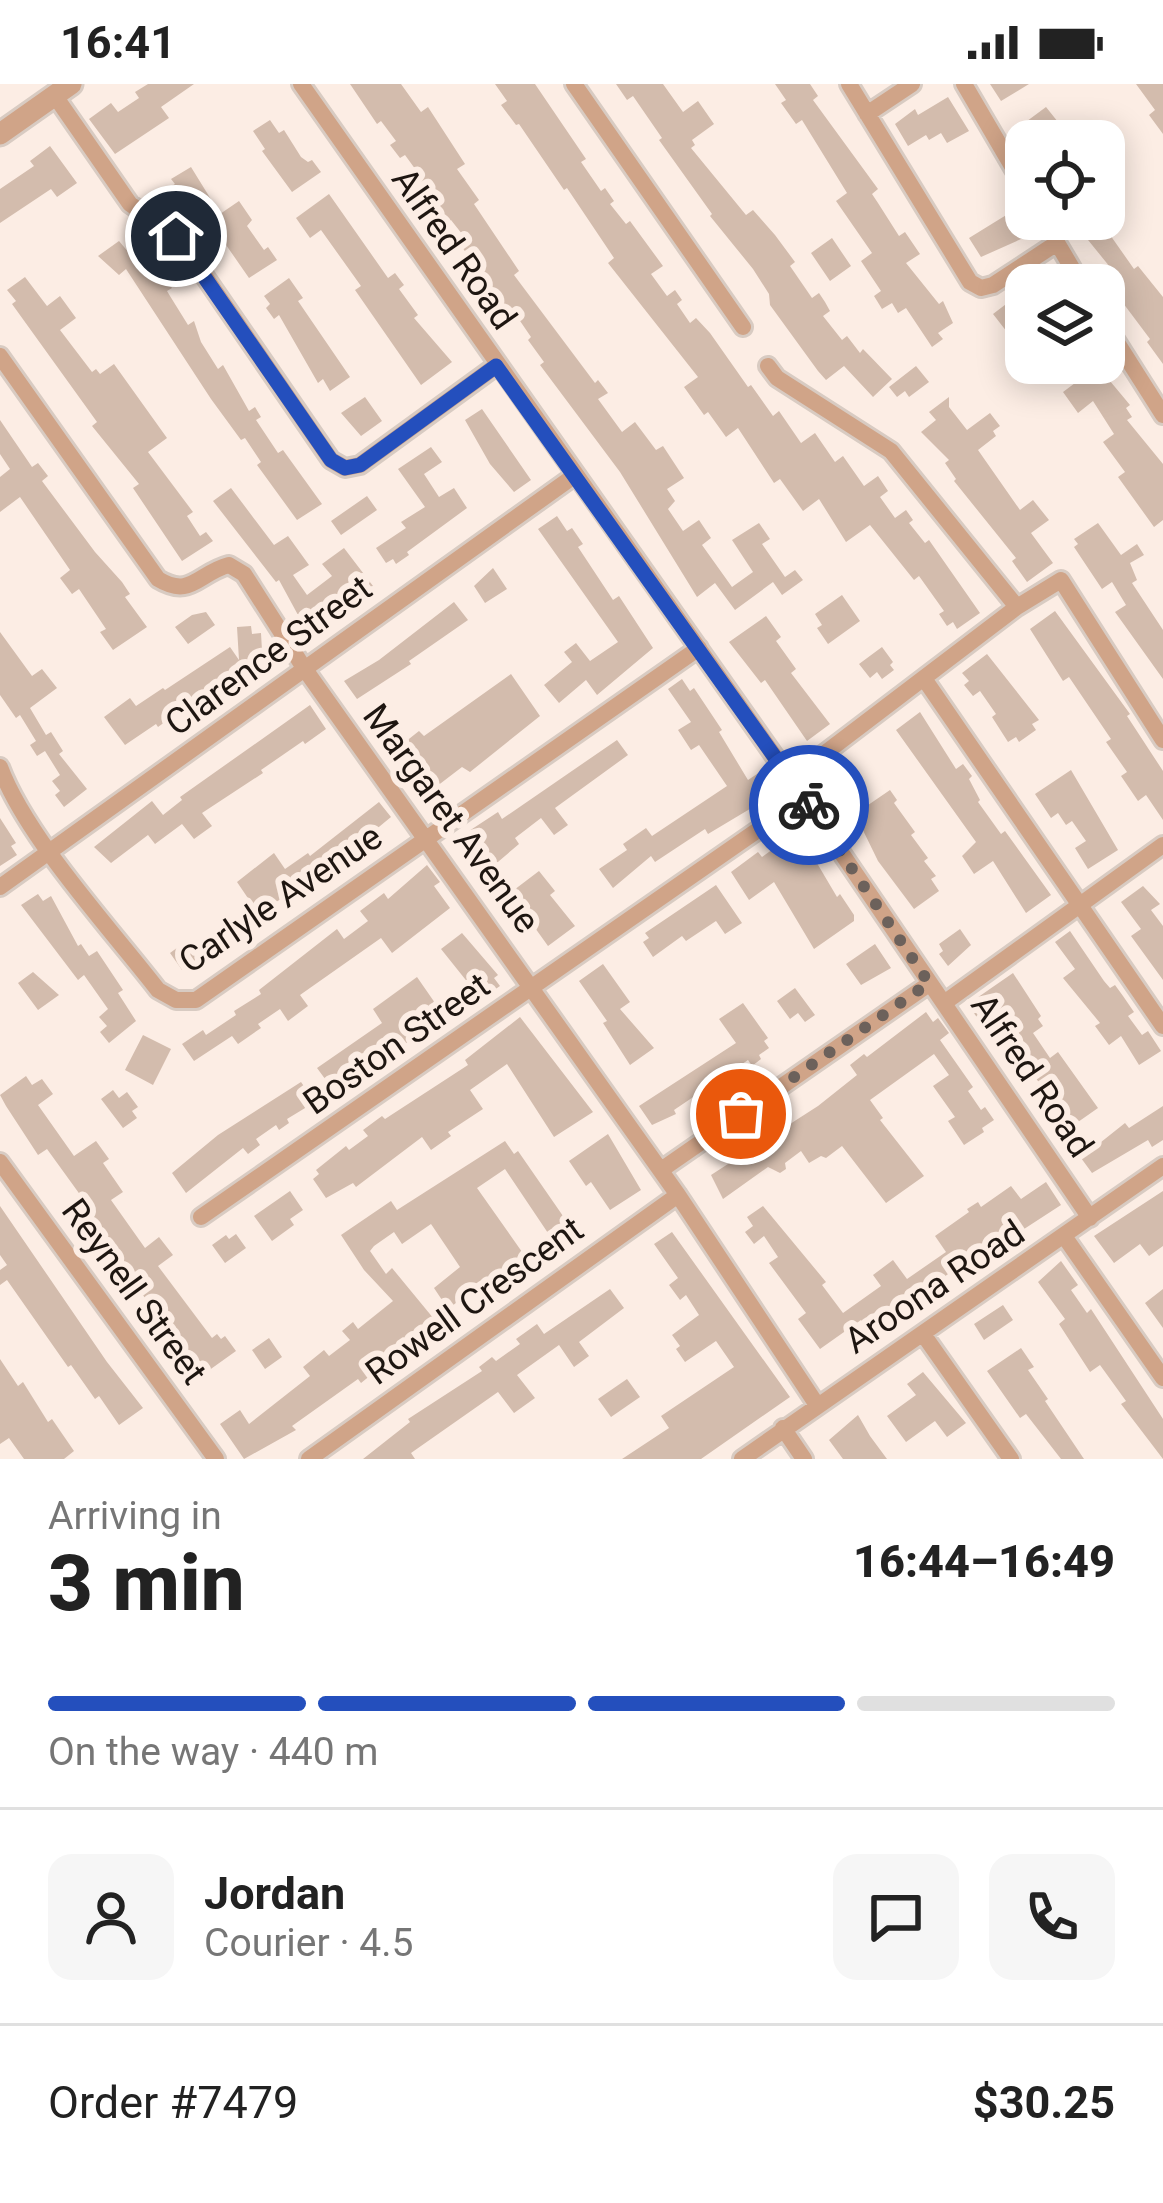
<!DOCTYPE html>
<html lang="en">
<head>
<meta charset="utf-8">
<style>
  :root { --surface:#fff; --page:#f6f6f6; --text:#222; --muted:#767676; --line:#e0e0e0; --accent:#244fbd }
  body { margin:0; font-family:Roboto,sans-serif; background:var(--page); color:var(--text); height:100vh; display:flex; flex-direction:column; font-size:45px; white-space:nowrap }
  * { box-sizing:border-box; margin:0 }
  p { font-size:39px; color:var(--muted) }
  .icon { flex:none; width:66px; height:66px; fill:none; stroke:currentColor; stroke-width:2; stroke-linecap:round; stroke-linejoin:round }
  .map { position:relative; height:1375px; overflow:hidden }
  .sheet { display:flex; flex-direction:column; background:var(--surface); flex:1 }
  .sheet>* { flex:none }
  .buttons { position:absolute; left:1005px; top:36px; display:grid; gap:24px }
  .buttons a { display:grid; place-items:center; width:120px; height:120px; border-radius:24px; background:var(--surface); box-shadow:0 6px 30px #0003; font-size:60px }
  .pin { position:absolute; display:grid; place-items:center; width:102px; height:102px; color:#fff; margin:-51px; border:6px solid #fff; border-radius:50%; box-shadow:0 3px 12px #0007 }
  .courier { position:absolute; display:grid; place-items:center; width:120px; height:120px; margin:-60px; border:9px solid #244fbd; border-radius:50%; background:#fff; color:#222; box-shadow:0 3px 15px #0007 }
  .overview em { font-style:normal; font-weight:800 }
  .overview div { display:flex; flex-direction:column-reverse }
  .overview { display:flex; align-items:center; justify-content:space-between; height:204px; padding:0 48px }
  h1 { font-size:78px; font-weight:800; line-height:90px }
  .bar { display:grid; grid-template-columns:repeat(4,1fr); gap:18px 12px; align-content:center; height:144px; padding:0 48px }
  .bar i { height:15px; border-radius:9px; background:var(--line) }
  .bar .active { background:var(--accent) }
  .bar p { grid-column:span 4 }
  .line { display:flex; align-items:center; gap:30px; padding:0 48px; border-top:3px solid var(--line) }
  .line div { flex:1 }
  .round { display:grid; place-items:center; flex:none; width:126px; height:126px; border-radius:24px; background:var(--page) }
  .status { display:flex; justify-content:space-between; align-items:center; height:84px; padding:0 60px; background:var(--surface); direction:ltr }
  .status svg { height:33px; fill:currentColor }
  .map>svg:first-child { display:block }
</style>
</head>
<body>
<div class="status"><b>16:41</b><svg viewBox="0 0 49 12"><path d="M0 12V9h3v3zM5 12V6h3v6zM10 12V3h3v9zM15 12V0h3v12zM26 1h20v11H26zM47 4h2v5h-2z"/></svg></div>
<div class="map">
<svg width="1163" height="1375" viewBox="0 0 1163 1375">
  <rect width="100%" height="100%" fill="#fcede4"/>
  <path fill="#d3bcad" d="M148,0H194L161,23L169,34L115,70L89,35L111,19L118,28L139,14L135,8Z
    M350,0H401L421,28L428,23L465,80L457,85L479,116L474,120L519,187L514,191L595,299L598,296L608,309L598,315L622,348L635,338L656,366L663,362L684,394L667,405L675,417L668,425L683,447L699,436L711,454L702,461L732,503L753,488L732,456L759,439L770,455L762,460L785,493L795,486L803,496L782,511L773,498L735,526L715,499L697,513L620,388L540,281L544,278L528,256L531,253L518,234L513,238L460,160L466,155L451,136L448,139L440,129L443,127L417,96L421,93L405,71L400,74L390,61L396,57L381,37L377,40Z
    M495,0H535L586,75L581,78L601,107L605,104L614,117L610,120L626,140L630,137L663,182L651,190L667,212L675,206L682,216L677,220L690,239L696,234L710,249L748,303L751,301L773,332L779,327L801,359L815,349L835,378L843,372L864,402L878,392L888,407L880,413L895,434L906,426L913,436L909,439L925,459L929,456L980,529L957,545L953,538L947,542L939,530L944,527L919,492L914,496L870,441L846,458L819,415L803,427L780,395L774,399L738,344L726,353L708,328L704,331L684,303L698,293L608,179L614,174L567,104L564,106L519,40L516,41L501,21L507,17Z
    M616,0H663L683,28L698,17L714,40L692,56L695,61L691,64L746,131L753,126L775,151L795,178L790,182L812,214L819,209L825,218L830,227L823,232L842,256L847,252L860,269L863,265L892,295L873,313L844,282L826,296L818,287L770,221L769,210L753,185L710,132L712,130L659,56L662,54L633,12L627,16Z
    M775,0H810L818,12L813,16L878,105L872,110L878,119L899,152L905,148L920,170L906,179L939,220L943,217L953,239L938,249L943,255L932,263L906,224L898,229L892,219L882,225L874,212L881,207L861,177L872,169L836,117L847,109L802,36L796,40L781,19L786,16Z
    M990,0H1029L1001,17Z
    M1136,0H1163V50L1149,31L1155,26Z
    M948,13L969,47L947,59L941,49L929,56L926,51L908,62L895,40L915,25L918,31Z
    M1046,23L1062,43L1058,46L1066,57H1030L1019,43Z
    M270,36L279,49L284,46L301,73L308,78L312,76L321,88L292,108L262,67L265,65L253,47Z
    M50,62L77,99L57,113L51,105L0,139V105L34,82L30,77Z
    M191,83L220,130L239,117L252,136L247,142L264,166L268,163L277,176L249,194L224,158L221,160L186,113L179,117L170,103L175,100L171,95Z
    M329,110L388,194L395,189L404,201L399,205L418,231L414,234L452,278L421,301L355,206L361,202L321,146L310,154L296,134Z
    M1016,125L1030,151L981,173L969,154Z
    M1071,135H1105L1101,138L1134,185L1138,182L1163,213V280L1147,258L1150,255L1105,195L1114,188Z
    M832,154L851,182L830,197L811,169Z
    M119,157L145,188L151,185L159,197L164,193L172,204L167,207L170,212L188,241L194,237L201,258L218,285L223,281L249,327L255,323L261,333L256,336L278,369L283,366L322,420L297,436L257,381L261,378L245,354L241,356L211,315L126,185L119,191L98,172Z
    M25,193L47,222L60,212L76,234L60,246L92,288L96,285L100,290L114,280L167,354L148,368L193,428L187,432L200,452L206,448L213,457L182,477L133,404L139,400L92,342L97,338L12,220L16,217L7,206Z
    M289,194L303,214L298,217L350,293L330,307L323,295L318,299L279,231L274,235L266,224L270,220L264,212Z
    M1026,205V257L1015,242L1007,248L993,230Z
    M1062,279H1095L1130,321L1126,324L1132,333L1127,336L1163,380V436L1154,443L1118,393L1125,388L1103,358L1114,350L1093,317L1078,329L1063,308L1075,299Z
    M916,282L929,298L909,313L905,307L897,313L889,303Z
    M365,313L382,337L361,352L341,329Z
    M949,313V323L967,346L990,329L1000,342L993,347L996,352L978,366L1020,426L1033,416L1049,436L1031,449L1053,479L1027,498L1012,477L1016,474L954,397L956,395L945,379L949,376L921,348L936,336L929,328Z
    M482,325L531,396L514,408L490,380L465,336Z
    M0,336L32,383L38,379L48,392L42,397L95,468L122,498L130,510L125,513L147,543L113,566L100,548L106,545L79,505L72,510L60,494L70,486L20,413L0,428V393L10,385L0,370Z
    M431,363L442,378L424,390L439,413L454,404L467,424L407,468L409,471L396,480L393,475L386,479L376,464L406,444L401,438L425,423L398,385Z
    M231,404L274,461L288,452L309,481L293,491L307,511L332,492L322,480L344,464L373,502L357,514L350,505L304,542L279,496L276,498L213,417Z
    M367,412L377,426L341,451L331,437Z
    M557,432L567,447L572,444L583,460L578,463L613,516L619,512L653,564L597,611L586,596L559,619L544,601L572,578L564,568L576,559L590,577L618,558L538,445Z
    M1098,439L1121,471L1137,460L1144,471L1130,479L1137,496L1132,499L1163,546V595L1115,528L1126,521L1112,498L1102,505L1074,463L1078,460L1074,455Z
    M493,484L507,505L485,519L474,502Z
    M842,511L860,537L828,560L817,544L822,541L815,530Z
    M454,518L468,536L409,577L411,580L357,615L344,597L379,576Z
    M1055,527L1130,630L1127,632L1163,687V736L1146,711L1138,717L1121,692L1127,688L1106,658L1111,655L1069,593L1063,597L1030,545Z
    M206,528L215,541L188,560L175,543L192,531Z
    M766,532L781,553L776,557L796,585L791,589L830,640L807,657L765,596L761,599L729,558Z
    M251,542L252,550L261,549L263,584L240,583L158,643L156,640L125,661L104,633L130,614L136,622L163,604L165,606L230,563L239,576L237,543Z
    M0,548L32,592L42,585L57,604L30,624L46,651L51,648L63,667L59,670L87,705L64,723L55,711L60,707L52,697L60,691L45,667L37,672L30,661L36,657L20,631L16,634L0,611Z
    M882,563L893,578L890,581L894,586L882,595L877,588L870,594L859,580Z
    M987,570L1039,636L1032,640L1036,646L1019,658L1016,653L1008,658L992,633L996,630L980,607L973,612L964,601L969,597L962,589Z
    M511,590L540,632L470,688L462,683L428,709L395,666L419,647L424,652Z
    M682,595L690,607L694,604L722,646L719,648L748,696L760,688L775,710L708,750L705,745L655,778L651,772L613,804L599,785L627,766L623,760L646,744L652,752L727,702L699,661L691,666L678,646L691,638L668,605Z
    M310,621L326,645L305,660L303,657L261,686L263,689L202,729L212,742L194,755L182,740L155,760L148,751L111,779L94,763L152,717L163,731L182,716L180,713Z
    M920,628L956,685L963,680L972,692L969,695L980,716L978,718L1001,750L1005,747L1051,811L1026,829L993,777L974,790L962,772L976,758L896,646Z
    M617,656L628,671L555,724L568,741L554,751L541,734L515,754L519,760L492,783L469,747L498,728L502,735Z
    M846,679L860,700L835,716L821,695Z
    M1071,686L1118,766L1088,785L1075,764L1086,757L1072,737L1066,741L1058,729L1051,734L1035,710Z
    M890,706L897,716L894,719L915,748L911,751L928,774L924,777L936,792L931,795L939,807L914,825L878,777L855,730Z
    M379,718L391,733L323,789L327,794L304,811L299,804L258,829L237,798L274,769L285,785L308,769L310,772Z
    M0,734L16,759L11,762L17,771L0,782Z
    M798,747L837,813L840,810L854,831V837L814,865L774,798L749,816L731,788L758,768L762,773Z
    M427,781L440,798L434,802L450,824L392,869L381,854L300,911L308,922L288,937L280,925L258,940L261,944L238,960L232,952L194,977L182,960L203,946L206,951L236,931L234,927L261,910L259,906L337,845L344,855L368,837L360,827L384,809L388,815Z
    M539,787L555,807L550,811L575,842L548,862L510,809Z
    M716,801L742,839L725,850L716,837L686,857L682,852L653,873L643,858L649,854L645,849Z
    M1143,802L1160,820L1151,826L1163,842V896L1131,852L1141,845L1121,818Z
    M38,810L43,817L51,812L78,862L81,860L89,872L97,867L123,906L118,909L136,937L109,959L100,948L107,942L99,933L108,925L84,891L78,896L21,821Z
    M960,845L971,861L948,882L939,870L943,867L939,860Z
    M1070,847L1104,897L1110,904L1115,901L1123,912L1134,928L1128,932L1142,951L1148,947L1161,967L1139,981L1121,952L1109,961L1095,942L1100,939L1063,894L1075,885L1055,858Z
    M462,849L498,891L494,894L500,902L481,915L441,865Z
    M189,855L201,872L182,886L170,869Z
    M875,860L891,884L861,901L846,880Z
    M603,880L630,918L620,925L654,964L630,981L603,939L607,937L579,897Z
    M33,888L59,911L38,926L18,899Z
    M1013,889L1041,932L1038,935L1043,942L1033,949L1050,974L1058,968L1098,1024L1068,1045L1059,1032L1065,1028L1060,1021L1063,1019L1047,997L1041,1001L1028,984L1020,989L983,933L979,936L970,924L976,920L974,916Z
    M417,893L442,929L430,937L433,941L399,964L396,960L360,986L363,990L334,1007L317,984L382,939L373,925Z
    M795,904L815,931L805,938L798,929L790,935L777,917Z
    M743,919L768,954L764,957L769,964L759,971L761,975L752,982L748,976L674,1026L676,1030L652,1041L639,1022L736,959L719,935Z
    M926,928L933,938L938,934L949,949L940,956L973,1003L968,1007L981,1026L985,1023L994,1036L982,1044L984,1048L964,1061L948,1037L955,1033L933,1002L949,991L934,970L870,1016L883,1034L880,1036L924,1092L886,1119L842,1062L826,1074L821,1072L809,1079L801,1067L785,1079L786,1085L780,1089L768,1083L723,1115L711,1091L818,1022L857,991L850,981L864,970L867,973Z
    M520,933L593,1028L554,1053L507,980L470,1006L483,1025L448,1048L451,1052L431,1066L422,1053L356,1103L353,1099L326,1114L313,1095L319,1090L316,1086L346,1062L349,1066L368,1052L363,1046L382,1032L385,1035L468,981L465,976Z
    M143,951L171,965L153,1001L125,986Z
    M26,992L32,1001L42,995L53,1010L38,1021L74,1072L96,1057L109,1075L103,1079L123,1108L111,1116L145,1164L159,1153L173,1171L158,1182L212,1254L217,1250L221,1255L225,1252L236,1267L201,1292L168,1251L171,1249L128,1191L131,1189L114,1166L111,1169L88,1137L75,1116L81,1112L47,1065L38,1071L6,1022L0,1011Z
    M301,998L315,1018L287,1035L289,1039L279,1046L276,1041L256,1055L260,1061L248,1070L243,1064L186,1109L172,1089L218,1051Z
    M113,1006L119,1014L127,1008L138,1023L132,1027L137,1034L123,1044L101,1015Z
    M1163,1022V1056L1152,1063L1148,1056L1092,1089L1081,1074L1125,1039L1129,1044Z
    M608,1050L641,1106L610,1126L591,1098L586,1102L569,1077Z
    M505,1057L514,1070L518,1067L572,1145L554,1158L505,1085L477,1104L527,1175L484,1206L482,1203L473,1206L448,1225L434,1204L460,1183L431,1140L402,1160L394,1148L374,1162L370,1167L386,1190L392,1184L434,1235L431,1240L393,1265L397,1270L361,1299L358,1295L292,1342L296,1346L244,1375L220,1340L240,1326L249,1340L310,1292L303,1283L324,1266L329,1272L350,1256L342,1247L353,1238L358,1245L393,1217L364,1186L341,1151L391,1117L397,1126Z
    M1046,1098L1061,1121L981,1173L957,1184L877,1239L874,1235L865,1241L861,1236L820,1265L798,1235L806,1229L769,1179L778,1173L764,1152L754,1160L745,1148L753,1142L747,1133L763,1122L826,1198L822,1201L843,1229L881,1202L873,1191L893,1176L907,1195L946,1168L935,1152L969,1128L967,1125L978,1118L981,1123L1011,1102L1021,1115Z
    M290,1107L303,1126L290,1135L294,1141L272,1157L254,1132Z
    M1163,1107V1162L1149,1172L1140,1160L1114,1179L1094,1152Z
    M0,1122L107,1278L143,1324L119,1341L99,1312L95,1315L71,1281L68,1283L7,1196L0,1201V1186L7,1181L0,1171Z
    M672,1148L790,1313L701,1375H622L669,1344L661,1332L734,1283L716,1257L685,1278L676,1265L680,1262L672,1251L699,1231L686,1211L680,1216L669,1201L678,1194L654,1160Z
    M236,1150L246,1164L225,1179L212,1161L226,1151L229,1155Z
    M1061,1177L1078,1201L1071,1206L1087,1229L1091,1225L1163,1335V1375L1121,1320L1126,1317L1100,1281L1090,1288L1059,1240L1065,1235L1038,1198Z
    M610,1205L624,1224L579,1258L589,1272L574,1283L559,1261L517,1291L535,1314L514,1329L498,1308L411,1369L415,1375H363L410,1338L408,1335L482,1287L479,1283L492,1273L496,1277L520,1260L516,1255L537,1240L544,1250Z
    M1163,1205V1244L1145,1219Z
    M1003,1221L1013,1236L984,1256L974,1240Z
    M269,1254L282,1273L265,1285L252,1266Z
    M1021,1264L1034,1283L1028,1286L1048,1315L1045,1317L1084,1375H1061L1026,1330L1020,1334L987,1287Z
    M0,1275L18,1302L23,1298L48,1338L52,1335L74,1367L64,1375H24L9,1354L0,1360Z
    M923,1288L966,1339L947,1353L935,1337L906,1358L887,1332L916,1311L907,1300Z
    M627,1295L640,1313L611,1333L598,1315Z
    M858,1331L870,1352L887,1375H843L829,1356Z"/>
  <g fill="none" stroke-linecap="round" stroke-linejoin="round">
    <g stroke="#d8cbc2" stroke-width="22">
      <path id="minor" d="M301,0L804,714L1090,1134
        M574,0L743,243
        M849,0L970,198L981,204L993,201L1057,159
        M964,0L1026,106
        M55,12L130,120L177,152L331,376L345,384L360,381L496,282
        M867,30L912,0
        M1043,135L1082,201
        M1104,238L1163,331
        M0,272L158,495C191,515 198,489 229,481L244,490L304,584L678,1111L817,1321
        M768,282L777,294L891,367L1017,523
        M925,596L1163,942
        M0,683C26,753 110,844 158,906L176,916H196L699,564
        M791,695L1017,523L1061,496L1163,656
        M0,803L574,392
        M944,919L1163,761
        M0,1078L216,1375
        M661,1086L929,900
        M201,1133L804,714
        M1064,1152L1163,1294
        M923,1250L1011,1375
        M783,1344L804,1375
        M309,1375L678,1111
        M742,1375L1163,1082"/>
    </g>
    <g stroke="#d8cbc2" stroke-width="27">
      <path id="tertiary" d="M0,50L71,0"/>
    </g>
    <use href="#minor" stroke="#d0a488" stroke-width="16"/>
    <use href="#tertiary" stroke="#d0a488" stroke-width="21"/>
  </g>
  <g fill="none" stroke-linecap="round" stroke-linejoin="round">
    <path stroke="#6c615b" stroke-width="12" stroke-dasharray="0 21.6" d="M741,1030L929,899L809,721"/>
    <path stroke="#244fbd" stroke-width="15" d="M176,152L331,376L345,384L360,381L496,282L809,721"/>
  </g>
  <g text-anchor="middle" stroke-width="12" stroke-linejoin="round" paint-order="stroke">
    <g font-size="36" fill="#1e1611" stroke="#fcede4">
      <text transform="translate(455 164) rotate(55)" y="13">Alfred Road</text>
      <text transform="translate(268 571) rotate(-36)" y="13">Clarence Street</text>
      <text transform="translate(452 734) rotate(54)" y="13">Margaret Avenue</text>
      <text transform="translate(280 814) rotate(-34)" y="13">Carlyle Avenue</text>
      <text transform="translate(396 959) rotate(-35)" y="13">Boston Street</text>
      <text transform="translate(1033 991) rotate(56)" y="13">Alfred Road</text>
      <text transform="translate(934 1202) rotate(-34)" y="13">Aroona Road</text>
      <text transform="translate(135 1207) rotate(54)" y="13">Reynell Street</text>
      <text transform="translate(474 1216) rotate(-36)" y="13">Rowell Crescent</text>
    </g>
  </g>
</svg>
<div class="buttons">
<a><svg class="icon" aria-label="locate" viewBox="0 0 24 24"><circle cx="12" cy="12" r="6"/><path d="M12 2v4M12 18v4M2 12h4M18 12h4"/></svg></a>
<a><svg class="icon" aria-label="layers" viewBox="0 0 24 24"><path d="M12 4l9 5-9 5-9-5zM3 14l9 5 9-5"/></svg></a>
</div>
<div class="pin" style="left:741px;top:1030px;background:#ea580c"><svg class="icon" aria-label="bag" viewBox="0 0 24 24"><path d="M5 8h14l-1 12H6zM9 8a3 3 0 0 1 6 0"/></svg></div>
<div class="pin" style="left:176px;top:152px;background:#1f2937"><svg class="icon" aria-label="home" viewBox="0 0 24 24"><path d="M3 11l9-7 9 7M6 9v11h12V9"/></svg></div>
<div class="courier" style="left:809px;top:721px"><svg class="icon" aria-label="bike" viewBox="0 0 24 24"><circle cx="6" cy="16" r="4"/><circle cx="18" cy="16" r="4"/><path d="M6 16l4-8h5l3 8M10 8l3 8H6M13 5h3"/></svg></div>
</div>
<section class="sheet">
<div class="overview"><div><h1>3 min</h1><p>Arriving in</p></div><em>16:44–16:49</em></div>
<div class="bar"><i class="active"></i><i class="active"></i><i class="active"></i><i></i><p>On the way · 440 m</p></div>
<div class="line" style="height:216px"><a class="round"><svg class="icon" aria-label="person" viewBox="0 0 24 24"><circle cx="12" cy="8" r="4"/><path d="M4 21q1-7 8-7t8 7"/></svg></a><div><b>Jordan</b><p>Courier · 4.5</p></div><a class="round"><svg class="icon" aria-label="chat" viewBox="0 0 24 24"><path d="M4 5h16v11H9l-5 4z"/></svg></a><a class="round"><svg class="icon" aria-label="phone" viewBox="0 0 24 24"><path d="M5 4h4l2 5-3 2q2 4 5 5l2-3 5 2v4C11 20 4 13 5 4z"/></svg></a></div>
<div class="line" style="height:156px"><div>Order #7479</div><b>$30.25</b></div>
</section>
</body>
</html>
